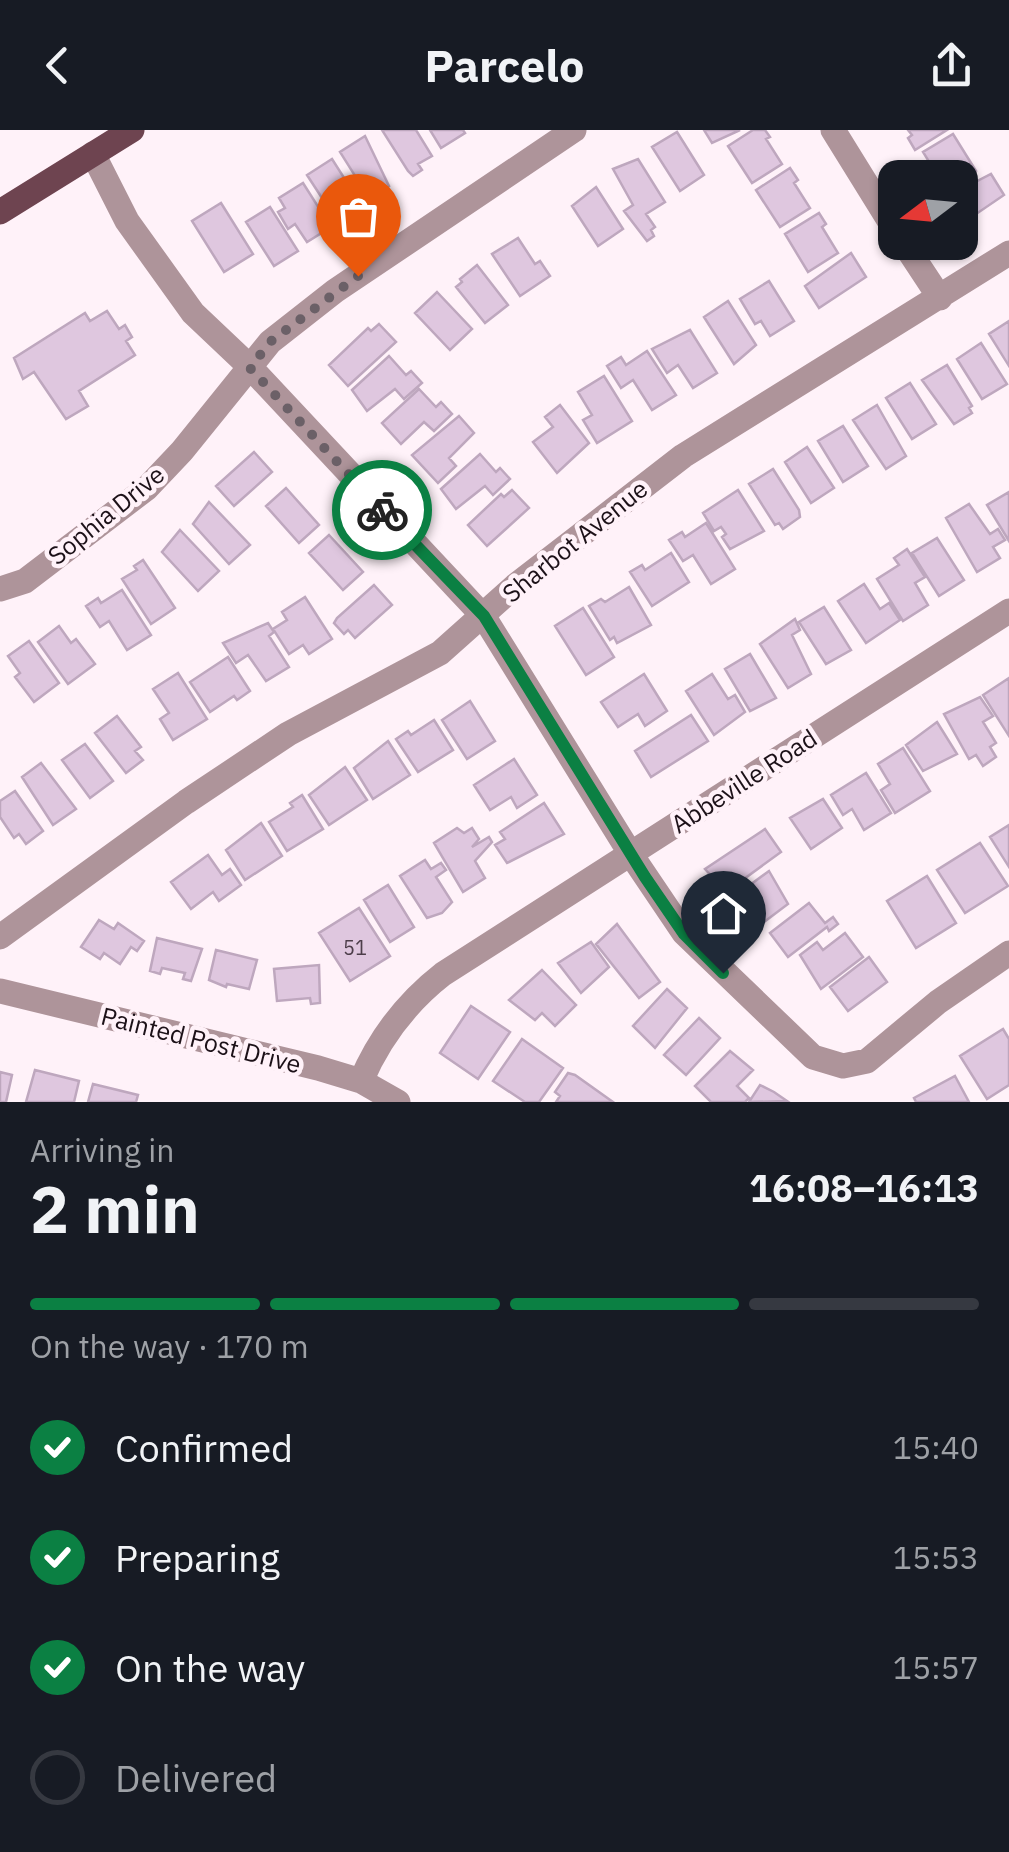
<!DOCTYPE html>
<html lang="en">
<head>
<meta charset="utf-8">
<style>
  :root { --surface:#171b24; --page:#20242c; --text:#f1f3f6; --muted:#9ea1a6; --line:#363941; --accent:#0b8043 }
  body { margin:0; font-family:"IBM Plex Sans",sans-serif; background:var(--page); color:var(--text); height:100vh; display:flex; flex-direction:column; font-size:38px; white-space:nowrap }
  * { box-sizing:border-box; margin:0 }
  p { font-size:32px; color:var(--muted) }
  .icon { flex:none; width:55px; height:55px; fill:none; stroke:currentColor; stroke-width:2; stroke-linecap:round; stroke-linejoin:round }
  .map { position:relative; height:972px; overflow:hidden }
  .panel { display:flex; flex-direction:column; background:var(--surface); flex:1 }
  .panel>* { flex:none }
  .needle { width:65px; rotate:254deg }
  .buttons { position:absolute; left:878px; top:30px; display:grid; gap:20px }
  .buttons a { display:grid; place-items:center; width:100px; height:100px; border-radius:20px; background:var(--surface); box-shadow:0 2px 8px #0004; font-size:50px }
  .pin { position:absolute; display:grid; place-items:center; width:85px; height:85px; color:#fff; margin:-102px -42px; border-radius:50% 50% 50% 0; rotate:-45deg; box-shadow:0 0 10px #0007 }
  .pin .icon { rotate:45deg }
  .courier { position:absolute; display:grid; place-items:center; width:100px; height:100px; margin:-50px; border:8px solid #0b8043; border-radius:50%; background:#fff; color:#222; box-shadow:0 2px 12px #0007 }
  .overview em { font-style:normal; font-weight:700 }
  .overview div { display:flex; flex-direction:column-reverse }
  .overview { display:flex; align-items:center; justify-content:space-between; height:170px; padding:0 30px }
  h1 { font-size:65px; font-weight:700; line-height:75px }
  .bar { display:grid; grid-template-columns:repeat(4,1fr); gap:15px 10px; align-content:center; height:120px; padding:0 30px }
  .bar i { height:12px; border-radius:8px; background:var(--line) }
  .bar .current { background:var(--accent) }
  .bar p { grid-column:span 4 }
  ol { padding:0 30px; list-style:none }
  li { display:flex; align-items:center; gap:30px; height:110px }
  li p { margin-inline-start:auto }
  li .icon { padding:10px; border-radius:50%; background:var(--accent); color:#fff; stroke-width:4 }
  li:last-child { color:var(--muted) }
  li i { width:55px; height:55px; border:5px solid var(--line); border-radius:50% }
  header { display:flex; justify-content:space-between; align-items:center; height:130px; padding:0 30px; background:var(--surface); font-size:45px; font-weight:700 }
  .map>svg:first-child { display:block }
</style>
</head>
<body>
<header><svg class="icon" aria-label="back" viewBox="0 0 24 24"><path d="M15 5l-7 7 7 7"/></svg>Parcelo<svg class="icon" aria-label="share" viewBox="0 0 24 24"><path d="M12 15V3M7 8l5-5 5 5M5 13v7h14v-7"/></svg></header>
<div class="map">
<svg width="1009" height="972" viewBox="0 0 1009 972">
  <rect width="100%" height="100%" fill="#fff2f9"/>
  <path fill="#dfc7df" stroke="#bea7be" stroke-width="2.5" d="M382,0H416L432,26L418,34L422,40L413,46L408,41Z
    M430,0H463L465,3L441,18Z
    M704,0H740L712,13Z
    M753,0H765L770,7L766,9L782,34L752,53L728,16Z
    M908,0H947L915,20L908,8L912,5Z
    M677,2L704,45L680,61L652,17Z
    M953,4L976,41L960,52V48H939L923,22Z
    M365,6L389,56L369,68L340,22Z
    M332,29L348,54L352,63L349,66L357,78L337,91L307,45Z
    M638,29L665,72L646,84L655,97L651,100L654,106L647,111L624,81L633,75L613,39Z
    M790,38L798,50L794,53L810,78L780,97L756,60Z
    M991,44L1004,65L960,95V60Z
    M303,53L331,97L307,112L295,94L288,99L278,82L285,78L279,68Z
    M596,57L623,99L598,116L572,76Z
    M221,73L253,124L224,142L192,91Z
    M270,77L298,121L274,136L246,92Z
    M819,83L826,94L822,97L838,123L808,142L785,104Z
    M518,108L535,134L540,131L550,146L520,166L492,124Z
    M851,123L866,147L819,178L805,156Z
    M477,135L508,175L485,193L456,157L462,152L460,149Z
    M769,151L794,191L770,206L761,191L755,194L740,169Z
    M437,162L472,199L450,220L415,183Z
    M728,171L756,215L734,234L704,187Z
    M107,181L119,199L125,195L132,207L126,211L135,225L79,261L88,276L66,289L34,242L23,249L14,228L85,183L90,191Z
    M1009,191V236L989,204Z
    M379,194L396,212L348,256L329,235L368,198L371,201Z
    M690,200L717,243L693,258L678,235L667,243L652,219Z
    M981,213L1007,254L982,269L957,229Z
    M647,221L676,265L652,280L633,250L621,258L607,236L621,227L626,235Z
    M389,226L406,245L411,241L422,253L404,269L395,259L367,281L352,260Z
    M947,235L972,276L969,278L972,283L954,294L922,250Z
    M604,246L632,291L597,313L583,290L592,285L578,262Z
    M910,253L936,294L912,309L886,268Z
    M419,259L436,277L441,272L452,284L434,301L424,292L401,314L382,293Z
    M560,275L589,313L557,343L533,312L553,297L545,287Z
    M877,275L906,326L886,339L853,290Z
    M459,286L474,303L449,328L456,336L438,353L412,325Z
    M843,296L868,336L843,352L818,311Z
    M807,317L834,358L811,373L785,332Z
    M254,322L272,342L234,376L216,356Z
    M480,324L496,342L500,338L510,349L493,365L485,356L456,379L441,359Z
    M773,339L799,380L800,387L783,399L779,393L775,395L749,354Z
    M286,358L319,395L299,413L266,376Z
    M512,360L529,378L487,416L468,395L501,364L504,367Z
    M738,360L764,401L730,419L722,407L726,404L721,397L714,401L703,383Z
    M1009,362V411L987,375Z
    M209,372L250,415L229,434L193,394Z
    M969,374L990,404L998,399L1005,410L993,417L1000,428L977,442L946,388Z
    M706,393L735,439L711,454L693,425L683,431L669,410L682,402L685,407Z
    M180,400L219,441L198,461L162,422Z
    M329,405L363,442L343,460L309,423Z
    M937,408L964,450L939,466L912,423Z
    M907,419L925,447L915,453L928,475L903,491L877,449L899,435L894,428Z
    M671,423L689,452L652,476L630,442L642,435L645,440Z
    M143,430L175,478L151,494L122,449L137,440L134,436Z
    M864,454L880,479L889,473L900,490L866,513L838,471Z
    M374,455L392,475L355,508L348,500L344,504L334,493L337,488Z
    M629,457L651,495L617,513L614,507L610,510L589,476L601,469L605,472Z
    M122,460L151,505L127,520L109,491L100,497L86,476L98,468L101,473Z
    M305,467L332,509L309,524L303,515L289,524L273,499L287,490L282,482Z
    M824,477L851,520L826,534L799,492Z
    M583,478L614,527L586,545L555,496Z
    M795,489L800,500L792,505L811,544L788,558L760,514Z
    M268,493L274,502L269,506L289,537L266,551L248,525L236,533L223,513Z
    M59,496L71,513L76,509L95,534L68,554L38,512Z
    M29,511L59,553L34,572L15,547L20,543L8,526Z
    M750,524L776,568L750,581L725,539Z
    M228,527L250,561L237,570L234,566L210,582L190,552Z
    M178,543L207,589L173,610L160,589L169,583L153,559Z
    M644,544L667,581L645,596L638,584L618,597L601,572Z
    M712,544L728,569L735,565L745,582L714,605L686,561Z
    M1009,548V606L983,565Z
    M980,567L993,586L983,592L996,613L990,617L996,627L983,636L976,625L969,629L944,584Z
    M470,571L495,611L467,629L442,590Z
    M691,585L708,611L651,647L635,621Z
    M117,586L141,617L135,621L143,630L126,643L95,603Z
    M434,590L453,620L418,642L396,609L408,601L411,605Z
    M937,592L957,624L923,641L906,615Z
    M388,611L410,645L373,669L354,638Z
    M85,614L113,651L90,668L62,630Z
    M903,618L930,661L895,683L881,660L890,654L878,634Z
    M514,629L537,665L517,678L511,667L490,680L474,655Z
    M41,633L76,679L53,695L22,647Z
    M345,637L367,670L329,695L309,665Z
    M866,643L891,683L864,700L852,679L843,685L831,665Z
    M15,661L43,701L26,714L19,704L14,708L0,687V671Z
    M302,665L323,699L287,721L269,692L293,677L290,673Z
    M823,669L842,698L811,719L790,688Z
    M544,673L564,704L507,733L495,715L505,709L500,702Z
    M261,693L282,726L245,750L226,720Z
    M1009,695V737L990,707Z
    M457,698L464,703L472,698L479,709L472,717L489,707L492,712L475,731L485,748L463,762L434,713Z
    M765,699L781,722L726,762L705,739Z
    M980,713L1008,756L965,783L937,740Z
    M208,725L222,745L230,739L241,755L219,771L213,762L191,779L171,752Z
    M425,730L431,739L441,733L446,740L436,747L452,772L442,783L427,788L400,746Z
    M769,741L788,774L764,792L739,763Z
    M927,746L956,793L916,818L887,771Z
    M388,755L414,797L390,812L364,770Z
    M809,773L825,793L833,787L838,794L829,801L827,797L788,827L770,803Z
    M359,778L390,826L350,851L319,803Z
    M99,790L114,799L118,793L144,811L137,821L131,817L120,834L104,823L100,829L81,817Z
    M617,794L660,852L639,868L596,814Z
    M845,803L863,827L821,859L800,825L817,812L823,820Z
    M157,808L202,819L191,851L183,849L185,843L162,838L160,844L150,841Z
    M591,812L609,837L581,863L558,833Z
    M216,820L257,830L249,859L227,854L226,857L209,850Z
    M869,827L887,852L848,881L830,857Z
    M319,835L320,873L311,874L310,868L277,871L274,839Z
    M542,840L576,875L555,896L542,883L535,890L509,870Z
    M667,859L687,878L655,918L633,896Z
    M471,876L510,902L478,949L440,923Z
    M699,888L720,908L686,945L664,925Z
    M1003,899L1009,909V955L987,969L960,926Z
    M522,909L563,938L539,972H525L493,951Z
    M730,921L753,940L737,956L749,968L745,972H711L695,956Z
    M35,940L79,951L74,972H26Z
    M0,942L12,945L6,972H0Z
    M568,943L575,945L613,972H556L560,966L555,962Z
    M955,946L969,972H916L914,968Z
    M93,954L138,965L136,972H88Z
    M760,955L774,962L787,971L749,972Z"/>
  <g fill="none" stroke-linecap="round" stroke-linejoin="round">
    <path stroke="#ae949a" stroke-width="25" d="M833,0L895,100
      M93,24L127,91L193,183L250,237L484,487L630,723L684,803L813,927L843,936L867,931L938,872L1009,823
      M903,112L940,168
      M0,459L25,451L147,358L182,321L270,212L335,161L574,0
      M0,807L186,672L288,604L440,523L515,456L683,326L1009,123
      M0,861L318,938L361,951L398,972
      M361,951C379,909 407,872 443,844L1009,481"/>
    <path stroke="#6e4450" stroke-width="25" d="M0,82L132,0"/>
  </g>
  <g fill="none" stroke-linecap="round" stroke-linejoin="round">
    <path stroke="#6b6067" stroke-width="10" stroke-dasharray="0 18" d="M358,146L270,212L250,238L382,380"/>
    <path stroke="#0b8043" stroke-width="12" d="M382,380L484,486L645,747L684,804L723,843"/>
  </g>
  <g text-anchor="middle" stroke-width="9" stroke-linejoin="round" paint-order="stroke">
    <g font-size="20" fill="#4d3e4a">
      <text x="355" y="825">51</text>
    </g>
    <g font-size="25" fill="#1c1118" stroke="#fff2f9">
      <text transform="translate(106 385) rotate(-39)" y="9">Sophia Drive</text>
      <text transform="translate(575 411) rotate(-39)" y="9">Sharbot Avenue</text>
      <text transform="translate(744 651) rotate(-33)" y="9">Abbeville Road</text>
      <text transform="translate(201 910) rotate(14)" y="9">Painted Post Drive</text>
    </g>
  </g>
</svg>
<div class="buttons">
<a><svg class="needle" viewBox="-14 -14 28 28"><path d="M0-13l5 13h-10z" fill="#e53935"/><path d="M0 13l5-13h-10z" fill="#9ea1a6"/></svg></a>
</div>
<div class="pin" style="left:358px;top:146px;background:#ea580c"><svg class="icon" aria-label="bag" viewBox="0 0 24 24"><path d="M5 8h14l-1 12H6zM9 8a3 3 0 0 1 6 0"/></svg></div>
<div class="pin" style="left:723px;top:843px;background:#1f2937"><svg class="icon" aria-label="home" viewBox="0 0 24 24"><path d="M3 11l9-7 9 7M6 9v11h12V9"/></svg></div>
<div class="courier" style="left:382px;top:380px"><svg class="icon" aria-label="bike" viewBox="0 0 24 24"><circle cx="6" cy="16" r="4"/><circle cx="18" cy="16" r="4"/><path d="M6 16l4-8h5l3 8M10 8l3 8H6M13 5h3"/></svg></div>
</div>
<section class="panel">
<div class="overview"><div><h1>2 min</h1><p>Arriving in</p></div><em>16:08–16:13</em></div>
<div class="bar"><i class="current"></i><i class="current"></i><i class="current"></i><i></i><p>On the way · 170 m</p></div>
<ol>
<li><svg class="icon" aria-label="check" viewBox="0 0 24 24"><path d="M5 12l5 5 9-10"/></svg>Confirmed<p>15:40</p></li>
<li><svg class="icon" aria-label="check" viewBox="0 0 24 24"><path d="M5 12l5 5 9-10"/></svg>Preparing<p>15:53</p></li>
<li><svg class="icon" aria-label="check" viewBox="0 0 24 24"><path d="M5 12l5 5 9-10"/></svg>On the way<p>15:57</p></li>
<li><i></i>Delivered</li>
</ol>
</section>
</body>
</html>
